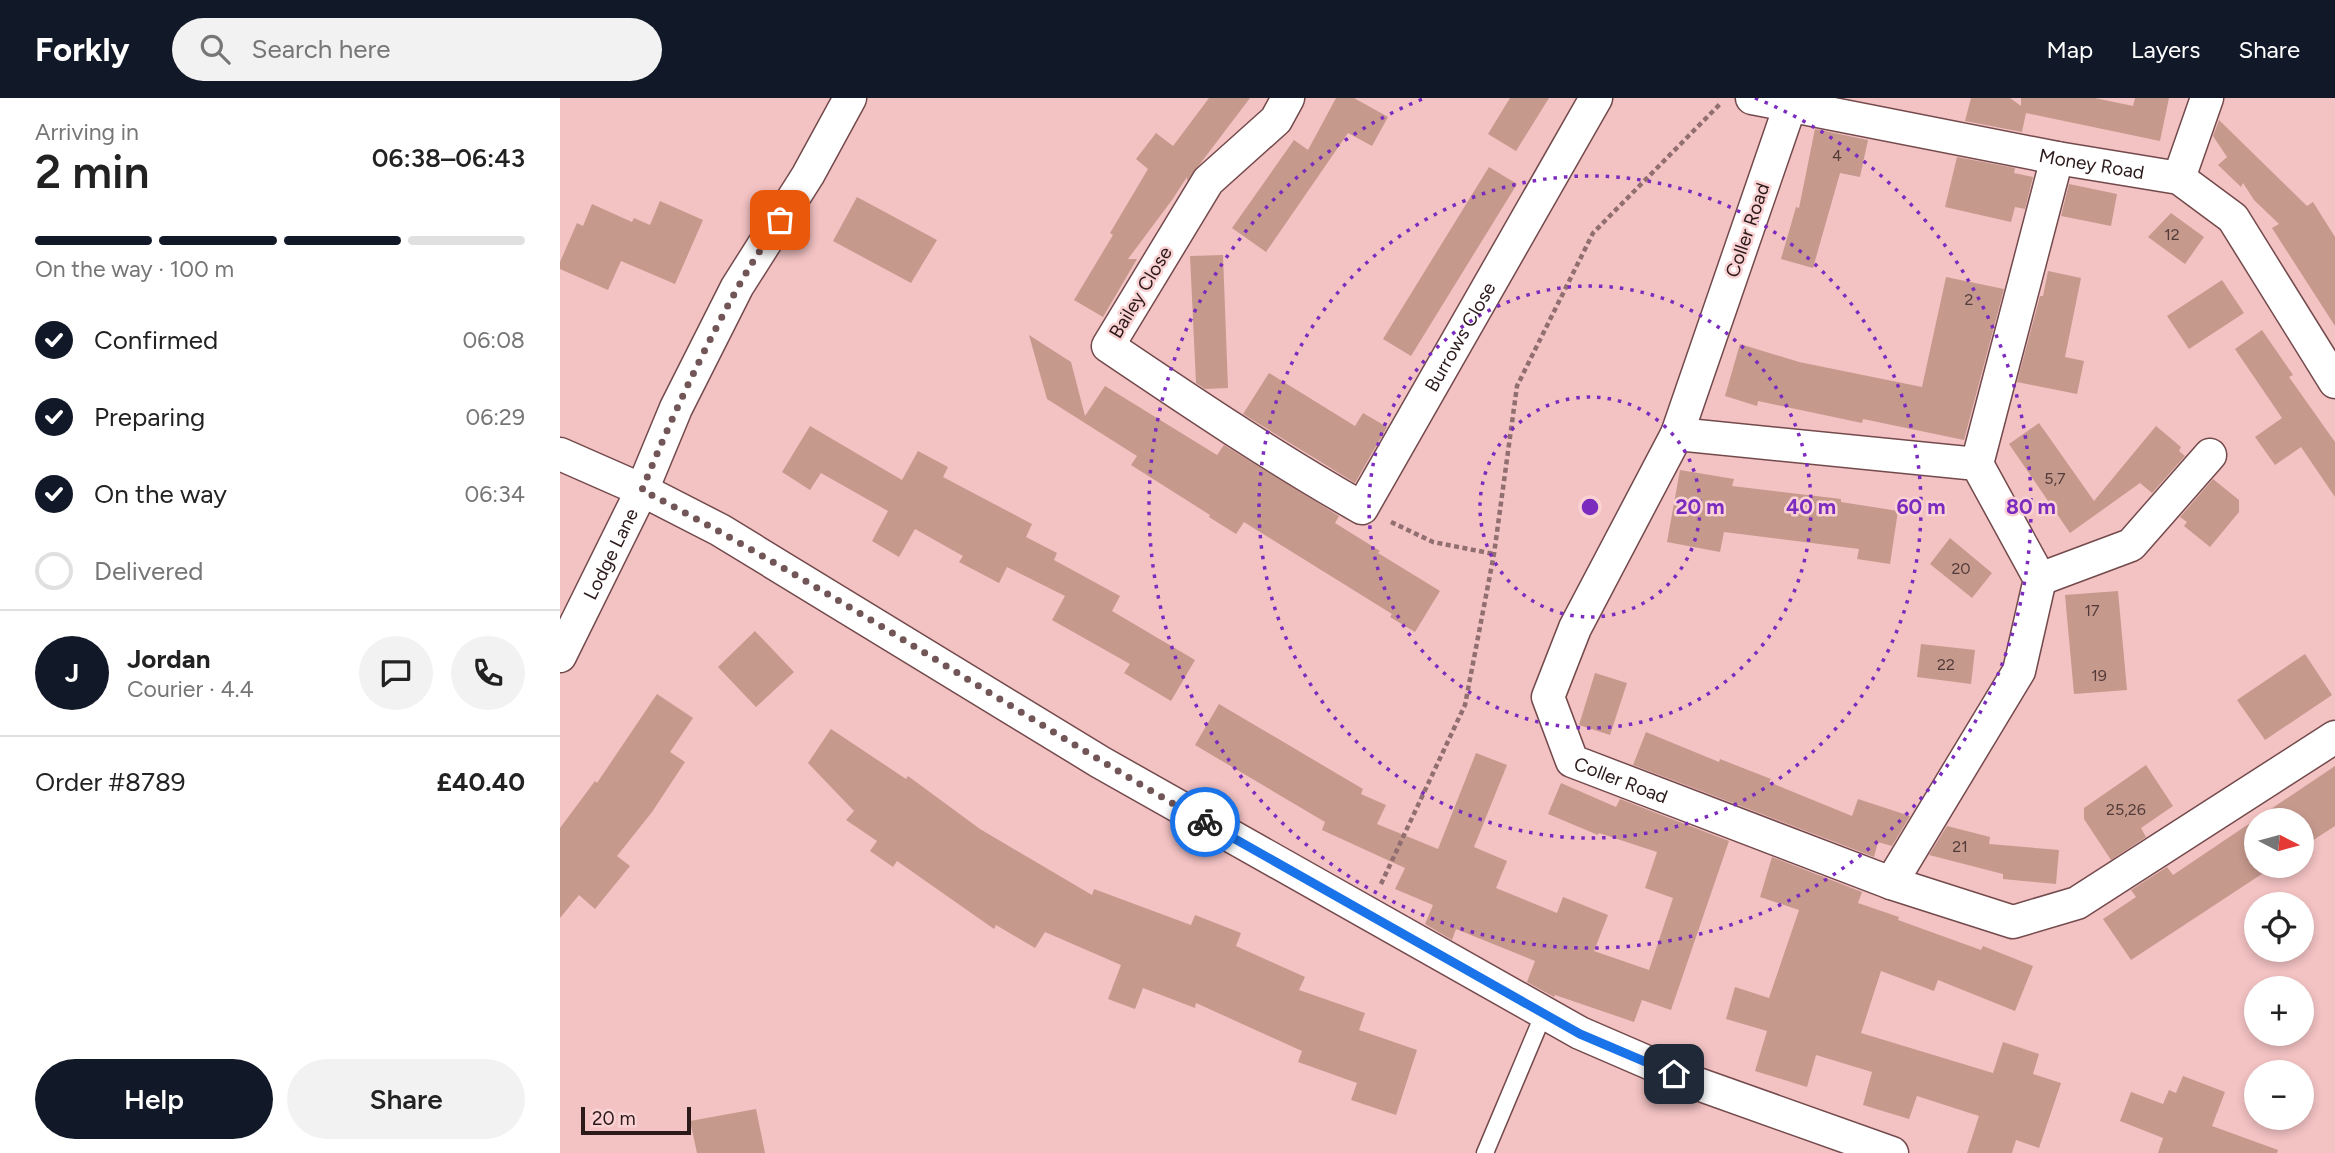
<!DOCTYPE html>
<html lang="en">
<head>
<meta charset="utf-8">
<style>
  :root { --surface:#fff; --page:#f2f2f2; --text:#222; --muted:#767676; --line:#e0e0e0; --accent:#111827 }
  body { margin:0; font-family:Figtree,sans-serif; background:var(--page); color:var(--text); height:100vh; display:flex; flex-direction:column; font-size:26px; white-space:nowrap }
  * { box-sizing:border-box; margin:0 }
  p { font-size:23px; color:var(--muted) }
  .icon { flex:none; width:38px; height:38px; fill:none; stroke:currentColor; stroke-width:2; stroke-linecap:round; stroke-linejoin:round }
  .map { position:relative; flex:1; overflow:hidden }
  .sheet { display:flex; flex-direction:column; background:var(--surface); width:560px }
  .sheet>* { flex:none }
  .needle { width:46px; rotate:96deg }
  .tools { position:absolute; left:1684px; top:710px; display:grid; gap:14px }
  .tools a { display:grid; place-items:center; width:70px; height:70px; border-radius:50%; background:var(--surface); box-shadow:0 4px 10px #0003; font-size:35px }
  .scale { position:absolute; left:21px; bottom:18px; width:110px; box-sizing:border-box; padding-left:7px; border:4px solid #2c1a1b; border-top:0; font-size:19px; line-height:24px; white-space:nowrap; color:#2c1a1b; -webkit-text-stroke:5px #fad2d3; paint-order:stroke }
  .pin { position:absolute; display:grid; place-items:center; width:60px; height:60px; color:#fff; margin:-30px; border-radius:14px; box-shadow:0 4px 10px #0006 }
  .courier { position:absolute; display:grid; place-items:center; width:70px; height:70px; margin:-35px; border:5px solid #1a73e8; border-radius:50%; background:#fff; color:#222; box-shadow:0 2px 9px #0007 }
  .overview em { font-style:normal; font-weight:600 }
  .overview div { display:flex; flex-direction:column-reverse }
  .overview { display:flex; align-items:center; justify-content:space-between; height:119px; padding:0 35px }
  h1 { font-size:46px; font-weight:600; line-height:52px }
  .bar { display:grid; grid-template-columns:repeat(4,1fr); gap:10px 7px; align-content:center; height:84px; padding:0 35px }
  .bar i { height:9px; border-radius:5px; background:var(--line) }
  .bar .on { background:var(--accent) }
  .bar p { grid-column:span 4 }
  .line { display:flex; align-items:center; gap:18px; padding:0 35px; border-top:2px solid var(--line) }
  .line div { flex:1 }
  .round { display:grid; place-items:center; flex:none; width:74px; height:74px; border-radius:37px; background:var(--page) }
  ol { padding:0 35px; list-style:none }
  li { display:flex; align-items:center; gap:21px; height:77px }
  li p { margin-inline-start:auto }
  li .icon { padding:7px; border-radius:50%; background:var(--accent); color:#fff; stroke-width:4 }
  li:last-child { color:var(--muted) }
  li i { width:38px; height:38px; border:4px solid var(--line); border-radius:50% }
  .cta { display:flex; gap:14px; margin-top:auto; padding:14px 35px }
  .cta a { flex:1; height:80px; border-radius:42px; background:var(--accent); color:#fff; font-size:28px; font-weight:600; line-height:80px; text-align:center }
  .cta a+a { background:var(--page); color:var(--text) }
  header { display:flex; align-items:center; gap:42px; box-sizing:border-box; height:98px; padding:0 35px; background:var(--accent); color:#fff }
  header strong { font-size:33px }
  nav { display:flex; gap:38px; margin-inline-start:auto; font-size:24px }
  .search { width:490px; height:63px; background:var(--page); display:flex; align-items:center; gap:18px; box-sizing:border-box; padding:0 24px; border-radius:38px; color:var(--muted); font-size:26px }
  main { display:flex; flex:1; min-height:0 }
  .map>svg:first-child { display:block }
</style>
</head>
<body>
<header>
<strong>Forkly</strong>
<div class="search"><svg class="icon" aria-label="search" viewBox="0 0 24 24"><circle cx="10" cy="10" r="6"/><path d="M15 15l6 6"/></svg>Search here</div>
<nav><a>Map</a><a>Layers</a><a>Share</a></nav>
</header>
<main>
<section class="sheet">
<div class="overview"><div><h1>2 min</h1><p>Arriving in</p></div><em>06:38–06:43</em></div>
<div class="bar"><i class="on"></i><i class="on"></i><i class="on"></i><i></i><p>On the way · 100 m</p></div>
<ol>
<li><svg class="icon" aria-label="check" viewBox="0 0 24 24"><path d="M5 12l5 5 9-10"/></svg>Confirmed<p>06:08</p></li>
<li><svg class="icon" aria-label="check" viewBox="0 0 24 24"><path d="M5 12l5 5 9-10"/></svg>Preparing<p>06:29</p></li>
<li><svg class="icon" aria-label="check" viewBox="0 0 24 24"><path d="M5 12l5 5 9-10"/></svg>On the way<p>06:34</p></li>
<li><i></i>Delivered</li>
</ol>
<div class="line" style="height:126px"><b class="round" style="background:var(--accent);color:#fff">J</b><div><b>Jordan</b><p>Courier · 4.4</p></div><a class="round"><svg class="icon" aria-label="chat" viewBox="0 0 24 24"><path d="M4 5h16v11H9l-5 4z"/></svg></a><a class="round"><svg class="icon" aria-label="phone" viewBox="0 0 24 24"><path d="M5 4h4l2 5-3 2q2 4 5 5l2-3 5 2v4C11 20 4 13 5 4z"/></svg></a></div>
<div class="line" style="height:91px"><div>Order #8789</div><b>£40.40</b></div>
<div class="cta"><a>Help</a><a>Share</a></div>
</section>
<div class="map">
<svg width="1775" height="1055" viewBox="0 0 1775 1055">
  <rect width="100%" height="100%" fill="#f3c2c3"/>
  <path fill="#c6998d" d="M649,0H690L627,83V79L612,102L568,161H577L543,219L514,202L553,137L550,135L588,71L576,61L596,35L613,48Z
    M776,0H794L828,19L812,48L788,35L706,154L672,130L734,42L748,52Z
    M950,0H989L956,53L928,36Z
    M1411,0H1450L1461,8V0H1535L1573,8L1575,0H1609L1600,43L1466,15L1462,34L1405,23Z
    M1659,22L1747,108L1753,104L1775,139V228L1712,130L1719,126L1694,102L1683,85L1681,89L1658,67L1667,59L1653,38Z
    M1255,31L1308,42L1300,79L1280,75L1253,170L1221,161L1236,109L1239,110Z
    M1397,59L1455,70L1454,75L1473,79L1465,111L1455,109L1451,124L1385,109Z
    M929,69L957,86L851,258L823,241Z
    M1509,86L1557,96L1551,128L1501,118Z
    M297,99L377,142L351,185L273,143Z
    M100,103L143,122L115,186L61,163L48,192L0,171V164L17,125L23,128L32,106L72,124L74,120L90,127Z
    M1611,115L1644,139L1625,166L1588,139Z
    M663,157L668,290L645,291L636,285L630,158Z
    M1488,173L1521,180L1505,259L1524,263L1517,296L1457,284L1480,198H1483Z
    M1386,179L1444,191L1404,342L1303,321L1302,325L1198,303L1197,308L1165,298L1180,246L1239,264L1362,289Z
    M1662,182L1684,215L1629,251L1607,218Z
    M1702,232L1733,277L1729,279L1775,344V399L1741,349L1715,367L1695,339L1722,320L1675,251Z
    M469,237L511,264L525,318L545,288L657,357L664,347L779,418L775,425L820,453L818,455L880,493L855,534L830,519L832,516L684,424L676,436L649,419L650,417L571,367L577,358L487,301Z
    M709,275L795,328L803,315L827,329L795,385L683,316Z
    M1479,325L1534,403L1596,328L1621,349L1619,353L1625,358L1592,395L1580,385L1510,435L1449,346Z
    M250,328L342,382L358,353L388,369L383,379L472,426L466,439L497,455L494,462L560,498L552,513L635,562L611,603L564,575L570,566L492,522L505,498L447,469L439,485L399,464L403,458L355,431L339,459L312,443L328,413L261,375L250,392L222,374Z
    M1120,372L1174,381L1172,388L1281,401V404L1338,413L1330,466L1297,461L1299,451L1164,434L1160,454L1107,444Z
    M1653,381L1679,402V414L1650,449L1624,428L1627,424L1620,419Z
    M1390,440L1432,475L1412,500L1370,466Z
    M1558,493L1567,592L1514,596L1505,497Z
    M195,533L234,574L196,609L158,569Z
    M1361,546L1415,552L1411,586L1357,579Z
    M1745,556L1772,597L1705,642L1677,602Z
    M1035,575L1067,585L1050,637L1019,627Z
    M97,596L133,620L110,654L125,664L92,714L57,758L70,768L35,811L19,797L0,820V730L35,683L37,685Z
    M659,606L803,691L801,696L826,707L817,726L878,751L916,655L947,667L914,749L947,763L936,790L997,815L1003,799L1048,817L1034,853L1089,872L1113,800L1085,790L1097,754L1039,735L1038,737L988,716L1001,685L1056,709L1060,701L1169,743L1111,912L1082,902L1074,924L995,897L994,899L967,884L975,863L896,831L892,842L865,826L873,807L835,791L845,770L762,732L765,724L635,647Z
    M271,631L346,681L348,678L420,731L532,797L534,791L631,827L635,817L681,835L676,848L745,879L739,892L805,915L799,932L857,952L836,1017L791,1002L797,985L738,964L742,953L636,905L635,910L583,890L575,911L548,901L561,867L485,834L475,850L436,827L434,831L337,763L333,769L310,753L317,743L286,722L294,713L248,665Z
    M1086,634L1159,664L1160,661L1211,681L1209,684L1292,718L1298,701L1350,718L1332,748L1318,744L1314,759L1073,667Z
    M1586,667L1613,708L1581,730L1586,739L1551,762L1524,721V710Z
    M1775,668V728L1741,750V723H1696V768H1714L1571,862L1543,821L1576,799L1571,792L1607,769L1613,777Z
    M1387,728L1430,739L1429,746L1499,752L1496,786L1443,781V776L1369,757Z
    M1212,759L1302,794L1298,805L1339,819L1338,822L1421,852L1423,848L1473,868L1455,913L1378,882L1374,893L1321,873L1301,935L1433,975L1443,944L1479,956L1473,976L1501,985L1479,1050L1456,1042L1452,1055H1407L1419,1018L1357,998L1349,1021L1303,1007L1312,974L1256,957L1247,989L1195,973L1207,933L1166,921L1175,889L1209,900L1239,812L1200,799Z
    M1623,978L1665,994L1652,1028L1718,1052L1717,1055H1598L1603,1040L1560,1023L1571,994L1603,1006L1609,992L1616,995Z
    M196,1011L205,1055H137L130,1023Z"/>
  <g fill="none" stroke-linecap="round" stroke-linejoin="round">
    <g stroke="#734a4c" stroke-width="19">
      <path id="service" d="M925,1055L984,915"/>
    </g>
    <g stroke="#734a4c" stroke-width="35">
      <g id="minor">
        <path id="s1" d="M728,0L716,22L648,83L548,248C631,304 714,360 802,410L1036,0"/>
        <path id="s2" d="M1192,0L1497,60L1619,80L1673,120L1775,284"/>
        <path id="s3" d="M1230,8L1117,336L1015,530L988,599L1012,663L1331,785L1453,824L1517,805L1775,639"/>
        <path d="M1619,80L1647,0"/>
        <path d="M1117,336L1417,366L1480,481L1459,573L1331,785"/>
        <path d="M0,356L82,392L160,432L540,664L1020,935L1138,986L1332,1055"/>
        <path d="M1417,366L1497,60"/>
        <path d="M1480,481L1571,447L1650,357"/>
        <path id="s4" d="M0,558L82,392L116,310L177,189L248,77L290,0"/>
      </g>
    </g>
    <path stroke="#916f70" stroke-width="4.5" stroke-dasharray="5 3.5" stroke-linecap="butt" d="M831,424L873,444L934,456
      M821,786L905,607L934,456L957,288L1033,135L1160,6"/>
    <use href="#service" stroke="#fff" stroke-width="16"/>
    <use href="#minor" stroke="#fff" stroke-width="32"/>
  </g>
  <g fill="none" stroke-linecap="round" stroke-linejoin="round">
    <path stroke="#725556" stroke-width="7" stroke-dasharray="0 12.6" d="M220,122C205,145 190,167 177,191C141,256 110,323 82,392C275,492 456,616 645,724"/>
    <path stroke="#1a73e8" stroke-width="9" d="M645,724L1020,936L1114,976"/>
  </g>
  <g fill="none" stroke="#7b2cbf" stroke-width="3.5" stroke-dasharray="3.5 7">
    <circle cx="1030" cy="409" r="110"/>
    <circle cx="1030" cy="409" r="221"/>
    <circle cx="1030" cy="409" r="331"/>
    <path d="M1195 0A441 441 0 1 1 865 0"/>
  </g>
  <g text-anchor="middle" stroke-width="5" stroke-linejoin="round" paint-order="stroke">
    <g font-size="16" fill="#523a38">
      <text x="1277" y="63">4</text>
      <text x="1612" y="142">12</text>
      <text x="1409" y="207">2</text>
      <text x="1495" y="386">5,7</text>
      <text x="1401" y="476">20</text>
      <text x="1532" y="518">17</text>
      <text x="1386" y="572">22</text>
      <text x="1539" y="583">19</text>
      <text x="1566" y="717">25,26</text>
      <text x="1400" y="754">21</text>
    </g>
    <g font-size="19" fill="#2c1a1b" stroke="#fad2d3">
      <text dy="7" stroke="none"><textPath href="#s2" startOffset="346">Money Road</textPath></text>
      <text transform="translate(1187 132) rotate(-71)" y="7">Coller Road</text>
      <text transform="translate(580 194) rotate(-59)" y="7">Bailey Close</text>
      <text dy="7" stroke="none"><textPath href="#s1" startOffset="808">Burrows Close</textPath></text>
      <text dy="7" stroke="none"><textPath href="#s4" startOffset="114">Lodge Lane</textPath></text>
      <text dy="7" stroke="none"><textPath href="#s3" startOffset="761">Coller Road</textPath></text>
    </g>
  </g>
  <circle cx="1030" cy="409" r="10" fill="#7b2cbf" stroke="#fad2d3" stroke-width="3.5"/>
  <g font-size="21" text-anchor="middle" font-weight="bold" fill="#7b2cbf" stroke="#fad2d3" stroke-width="5" stroke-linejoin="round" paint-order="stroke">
    <text x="1140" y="416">20 m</text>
    <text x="1251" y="416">40 m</text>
    <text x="1361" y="416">60 m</text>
    <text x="1471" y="416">80 m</text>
  </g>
</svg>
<div class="tools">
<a><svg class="needle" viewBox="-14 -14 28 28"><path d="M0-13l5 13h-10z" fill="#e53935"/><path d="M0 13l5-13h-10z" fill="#767676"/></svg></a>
<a><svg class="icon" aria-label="locate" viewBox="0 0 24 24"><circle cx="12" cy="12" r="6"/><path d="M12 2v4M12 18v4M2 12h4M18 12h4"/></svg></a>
<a>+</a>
<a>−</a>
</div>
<div class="scale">20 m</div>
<div class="pin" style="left:220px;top:122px;background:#ea580c"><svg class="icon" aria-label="bag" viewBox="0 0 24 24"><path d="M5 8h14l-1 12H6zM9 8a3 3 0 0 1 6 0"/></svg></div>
<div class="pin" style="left:1114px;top:976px;background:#1f2937"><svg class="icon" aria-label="home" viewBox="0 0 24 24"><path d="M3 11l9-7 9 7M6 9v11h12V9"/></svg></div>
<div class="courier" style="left:645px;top:724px"><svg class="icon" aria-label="bike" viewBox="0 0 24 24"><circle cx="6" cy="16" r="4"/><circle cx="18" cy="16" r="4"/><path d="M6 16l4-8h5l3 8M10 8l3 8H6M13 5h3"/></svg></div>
</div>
</main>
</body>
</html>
